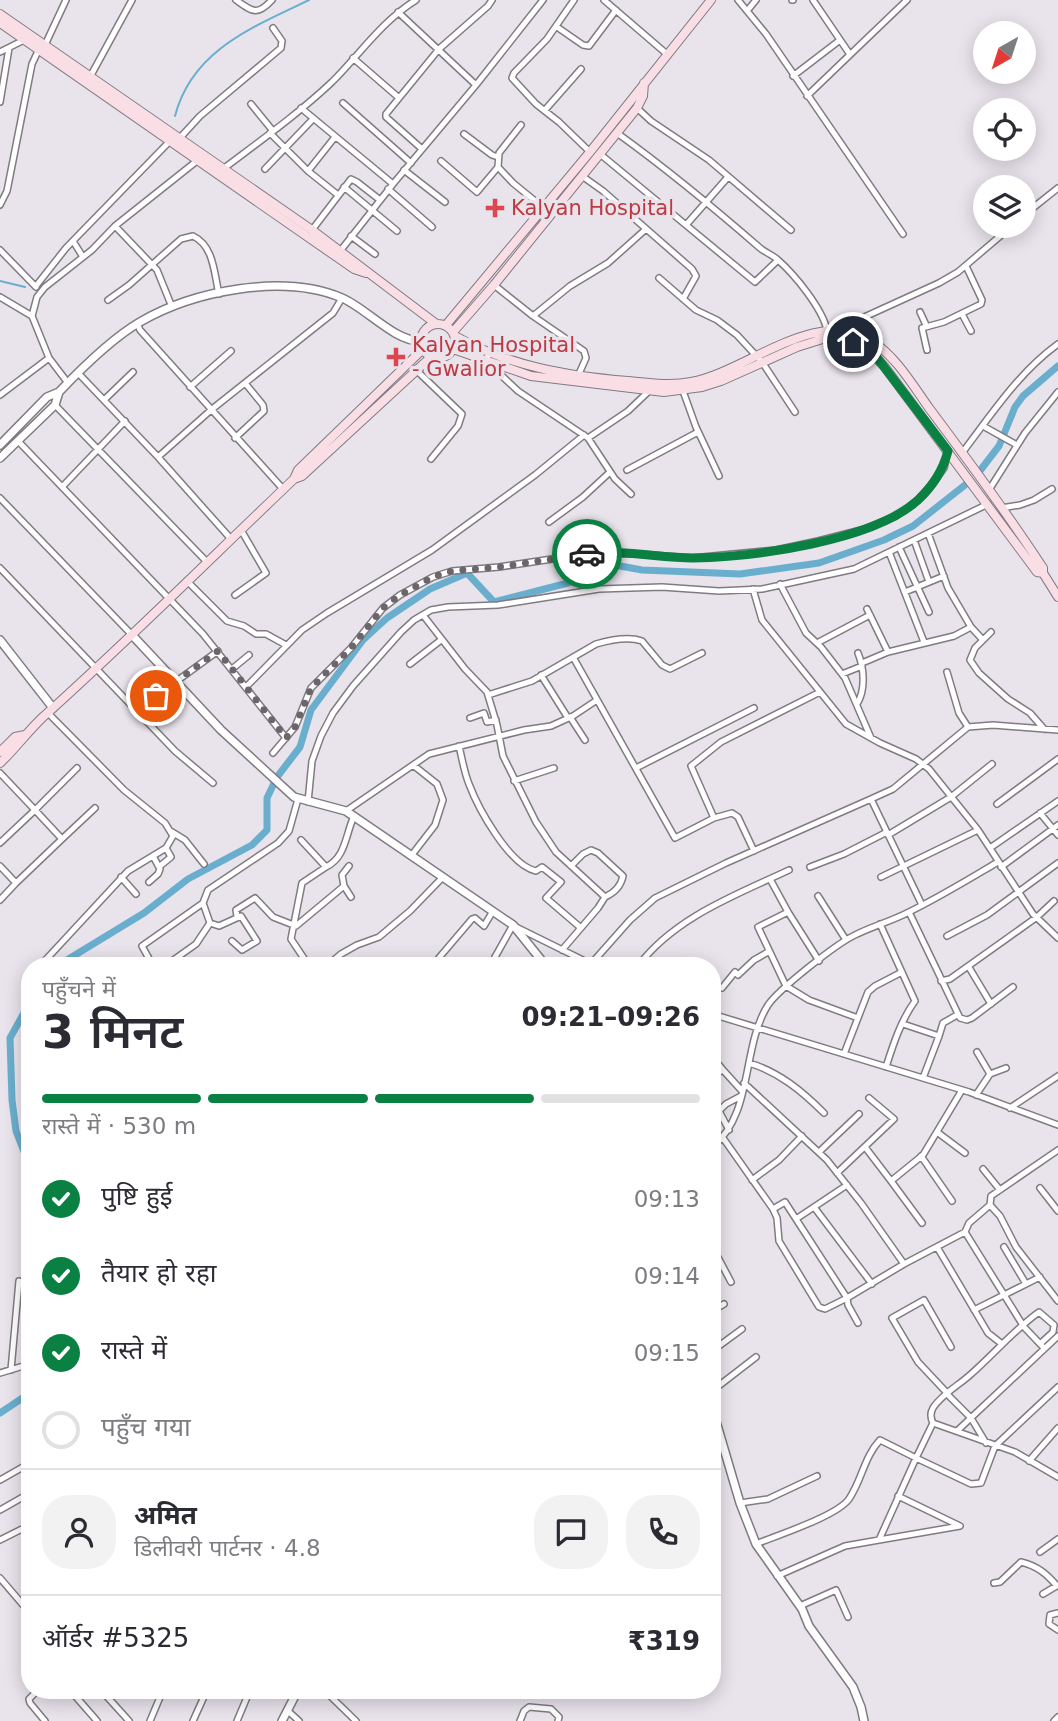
<!DOCTYPE html>
<html lang="hi">
<head>
<meta charset="utf-8">
<style>
  :root { --surface:#fff; --page:#f2f2f3; --text:#2b2b33; --muted:#7c7c81; --line:#e1e1e2; --accent:#0b8043 }
  body { margin:0; font-family:"DejaVu Sans","Noto Sans Devanagari",sans-serif; background:var(--page); color:var(--text); height:100vh; display:flex; flex-direction:column; font-size:26px; white-space:nowrap }
  * { box-sizing:border-box; margin:0 }
  p { font-size:23px; color:var(--muted) }
  .icon { flex:none; width:38px; height:38px; fill:none; stroke:currentColor; stroke-width:2; stroke-linecap:round; stroke-linejoin:round }
  .map { position:relative; flex:1; overflow:hidden }
  .side { position:absolute; left:21px; top:957px; width:700px; height:742px; display:flex; flex-direction:column; background:var(--surface); border-radius:28px; box-shadow:0 4px 18px #0003 }
  .side>* { flex:none }
  .needle { width:46px; rotate:219deg }
  .tools { position:absolute; left:973px; top:21px; display:grid; gap:14px }
  .tools a { display:grid; place-items:center; width:63px; height:63px; border-radius:50%; background:var(--surface); box-shadow:0 4px 18px #0003; font-size:35px }
  .pin { position:absolute; display:grid; place-items:center; width:60px; height:60px; color:#fff; margin:-30px; border:4px solid #fff; border-radius:50%; box-shadow:0 2px 7px #0007 }
  .courier { position:absolute; display:grid; place-items:center; width:70px; height:70px; margin:-35px; border:5px solid #0b8043; border-radius:50%; background:#fff; color:#222; box-shadow:0 2px 9px #0007 }
  .summary em { font-style:normal; font-weight:600 }
  .summary div { display:flex; flex-direction:column-reverse }
  .summary { display:flex; align-items:center; justify-content:space-between; height:119px; padding:0 21px }
  h1 { font-size:46px; font-weight:600; line-height:52px }
  .bar { display:grid; grid-template-columns:repeat(4,1fr); gap:10px 7px; align-content:center; height:84px; padding:0 21px }
  .bar i { height:9px; border-radius:5px; background:var(--line) }
  .bar .on { background:var(--accent) }
  .bar p { grid-column:span 4 }
  .line { display:flex; align-items:center; gap:18px; padding:0 21px; border-top:2px solid var(--line) }
  .line div { flex:1 }
  .round { display:grid; place-items:center; flex:none; width:74px; height:74px; border-radius:28px; background:var(--page) }
  ol { padding:0 21px; list-style:none }
  li { display:flex; align-items:center; gap:21px; height:77px }
  li p { margin-inline-start:auto }
  li .icon { padding:7px; border-radius:50%; background:var(--accent); color:#fff; stroke-width:4 }
  li:last-child { color:var(--muted) }
  li i { width:38px; height:38px; border:4px solid var(--line); border-radius:50% }
  .map>svg:first-child { display:block }
</style>
</head>
<body>
<div class="map">
<svg width="1058" height="1721" viewBox="0 0 1058 1721">
  <rect width="100%" height="100%" fill="#e9e3ec"/>
  <g fill="none" stroke-linecap="round" stroke-linejoin="round">
    <path stroke="#6aaece" stroke-width="2" d="M175,116C192,50 253,27 309,0
      M0,281L25,287"/>
    <path stroke="#6aaece" stroke-width="7" d="M979,472L999,446L1015,407L1023,396L1058,366
      M57,966L144,913L188,879L252,845L267,830V798L277,777L300,747L311,710L363,640L387,618L430,589L467,573L494,602L568,583L604,563L642,570L740,574L819,563L884,540L913,526L965,485
      M30,1002L10,1038L12,1100L16,1131L30,1167
      M0,1413L30,1393"/>
    <g stroke="#807b83" stroke-width="8">
      <path id="minor" d="M236,0C253,12 257,16 272,0
        M574,0L547,39L514,73L512,78L536,104L559,122L590,152
        M604,0L668,55
        M738,0L766,34L903,234
        M792,0H793
        M813,0L849,53
        M747,11L756,0
        M557,27L583,45L589,46L616,10
        M45,45L66,0
        M0,52L24,40
        M353,58L398,97
        M793,76L840,40
        M90,77L132,0
        M476,85L543,0
        M807,96L907,0
        M0,102L9,48
        M343,103L411,163
        M251,104L273,131
        M301,108L393,184
        M637,108L651,121L709,160L791,230
        M545,110L581,69
        M521,125L499,153L498,167L513,183L546,210
        M270,133L308,171L338,195
        M617,133C667,169 714,208 760,248C766,253 773,255 778,260C795,275 822,308 827,330
        M464,134L492,155L498,157
        M178,140L200,116L281,48L282,41L273,28
        M422,149L386,117V114L439,49L488,6L492,0
        M600,154L755,282L778,260
        M441,161L477,192L498,167
        M223,169C260,141 298,114 332,82C360,54 382,21 416,0
        M265,169L313,119
        M404,170L445,202
        M308,171L335,137
        M582,176L603,191L692,269L696,276L683,299
        M344,187L397,231
        M388,189L432,227
        M0,205L7,191L32,64L39,49
        M1024,215L1058,188
        M686,225L728,177
        M115,226L157,270L172,307
        M312,230L351,179L357,182L380,200
        M351,236L375,254
        M73,241L83,257
        M0,250L36,287
        M341,250L393,184L476,85L398,12
        M659,278L696,310L717,320L737,335L762,362L795,412
        M494,285L533,316L584,351L586,358L578,376
        M36,286L66,248L169,142
        M0,297L32,316L49,358L68,383
        M108,300L129,285L181,239L193,236C214,246 214,273 219,294
        M920,312L926,325
        M962,314L971,331
        M32,316L37,297L45,287L92,250L115,226L198,160
        M533,316L570,286L608,263L646,229
        M137,323L140,330L283,489
        M853,332L860,319L939,283L958,272L1012,226
        M927,350L922,328L944,322L981,304L982,300L966,266
        M488,354L487,362L518,391L588,438L615,479L631,494
        M415,369L462,414L458,426L431,459
        M79,374L158,457L231,539
        M190,387L231,351
        M683,391L696,427L719,476
        M0,395L49,358
        M104,400L133,372
        M55,405L207,562
        M983,426L1017,445
        M235,438L264,411L263,405L245,383
        M588,438L628,411L649,391
        M18,441L203,634L286,738
        M962,453C991,415 1019,372 1058,344
        M158,457L211,410L333,313L342,298
        M627,470L698,432
        M62,487L125,421
        M989,490L1025,433L1058,392
        M0,498L132,635
        M1001,508L1020,505L1034,500L1052,489
        M549,522L583,497L610,472
        M914,540L929,582
        M899,547L929,612
        M889,552L924,642
        M0,568L175,751L213,783
        M187,581L227,621L244,626L256,634H266L286,645
        M780,584L806,633L821,647L845,678L871,738
        M753,589L762,620L846,724L880,743L916,759L929,769L978,830L1033,914L1058,938
        M905,592L944,576
        M235,595L266,573L241,530
        M423,615L465,669L487,692L497,725L503,756L536,822L556,852L605,897L598,908L562,950
        M971,627L983,640
        M991,632L975,648L970,660L979,673L1008,699L1030,713L1044,729
        M817,643L870,615
        M888,652L954,636L971,627L948,588L928,533
        M573,657L675,838L714,818L732,813L738,817L754,851
        M862,663L888,652L867,609
        M410,664L441,640
        M232,669L249,655
        M947,672L959,713L968,727L993,725L1058,730
        M842,674L862,666
        M541,675L568,718
        M247,686L302,630L327,613L432,550L535,475L584,435
        M488,695L532,681L596,644C610,640 628,636 642,641L662,665L670,669L702,653
        M857,704C866,690 864,668 858,653
        M137,710L218,651
        M570,717L585,740
        M470,718L484,713L487,722L496,720
        M459,746C462,758 464,772 469,784C478,808 509,865 536,871L542,867L561,882L546,898L581,928
        M273,753L295,727L311,688L351,648L383,608L400,595L433,577L452,571L499,567L592,553L637,554L692,558L776,550L818,541L865,529L896,516L917,501L934,482L944,468L948,451
        M77,768L35,810L62,839L95,808
        M636,768L754,708
        M0,773L35,810L0,843
        M514,781L554,768
        M308,802L312,761L321,736L333,713L353,686L401,632L414,620L431,610L448,607L498,605L599,589L662,587L719,591L762,589L854,569L988,504
        M997,804L1058,759
        M346,811L429,754L524,730L551,726L573,716L597,700
        M1040,813L1058,835
        M714,818L691,766L721,742L820,692
        M172,832L185,840L204,864
        M888,835L951,797L992,764
        M301,840L326,867C346,857 345,836 354,816
        M990,848L1058,801
        M411,856L435,825L443,800L437,784L413,765
        M0,866L16,883L0,900
        M160,866L171,857L166,848
        M571,866L583,854L591,850L598,853L623,876C621,886 614,893 605,897
        M810,867L844,854L887,832
        M1001,867L1058,825
        M121,877L136,894
        M881,877L978,830
        M770,879L788,912
        M149,882L158,874L160,869L153,856
        M16,883L62,839
        M344,886L351,897
        M818,896L846,940
        M922,905L871,799L893,789L968,727
        M909,912L960,1018L967,1020L972,1018L1013,987
        M237,916L236,910L255,898L273,917L296,926L344,886L342,875L349,866
        M210,923L219,926L241,916L257,941L242,950L232,941
        M880,924L915,1001C901,1020 893,1045 886,1067
        M516,927L595,966
        M947,936L987,915L1058,863
        M819,961L788,912L758,927L786,986L809,1000L858,1018
        M591,964L630,920L655,898L726,863L871,799
        M40,966L128,871L166,848L173,836L165,823L124,790L48,713
        M153,966L142,946L203,903L208,890L278,843L289,831L298,799
        M165,966L196,944L210,923L203,903
        M309,966L291,939L302,883L326,867
        M327,966L341,954L357,945L379,937L410,911L442,878
        M391,966L395,962
        M432,966L472,919L475,918L484,926L493,911
        M490,966L513,925
        M638,966C675,917 736,895 789,870
        M970,969L991,1004
        M941,981L950,979L1037,917L1054,901
        M722,988L735,972L738,975L754,960L768,952
        M712,1014L969,1092L1058,1125
        M903,1024L939,1036L923,1078
        M939,1036L943,1023L957,1015
        M844,1054L868,992L875,986L902,972
        M712,1056L723,1070L712,1076
        M749,1063C779,1072 802,1091 824,1113
        M723,1070L742,1091
        M990,1074L1006,1068
        M976,1095L990,1074L977,1052
        M1010,1108L1058,1076
        M729,1130L719,1111L726,1104L741,1096
        M937,1132L965,1153
        M723,1138L773,1209L785,1202L847,1298L904,1264L861,1203L827,1160L744,1083
        M712,1147C754,1114 741,1048 768,1005C779,989 836,944 855,935C873,926 892,921 909,912C940,897 969,879 998,862
        M865,1147L891,1181
        M819,1152L859,1114
        M921,1156L952,1201
        M983,1169L1000,1190
        M837,1173L894,1119L869,1098
        M752,1180L779,1160L802,1136
        M1040,1188L1058,1211
        M990,1205L1000,1216L1016,1247L1058,1301
        M814,1207L872,1284
        M773,1209L777,1218L779,1241L819,1307L825,1309L847,1298L848,1305L858,1323
        M796,1219L847,1185
        M922,1223L891,1181L923,1155L962,1090
        M712,1246L731,1282
        M937,1247L988,1333L1002,1344
        M1004,1247L1026,1284
        M904,1264L965,1232
        M974,1310L1040,1277
        M712,1311L724,1304
        M1044,1348L1024,1327L965,1232L969,1223L990,1205L991,1196L1058,1150
        M712,1351L742,1329
        M11,1370L19,1281
        M0,1373L30,1364
        M712,1391L756,1357
        M947,1394L971,1418L986,1443
        M948,1394L918,1362L892,1318L924,1300L951,1347
        M933,1423L1015,1452L1058,1477
        M957,1431L1058,1336
        M1029,1461L1058,1428
        M0,1480L30,1463
        M898,1496L960,1526L879,1540L916,1458L971,1484L981,1483L995,1446L1058,1387
        M740,1503L768,1499L817,1476
        M0,1510L30,1493
        M0,1540L30,1525
        M756,1544C778,1535 837,1516 849,1499C862,1480 864,1457 880,1440L916,1458L933,1423C930,1417 930,1413 933,1408C941,1395 959,1385 970,1375C994,1354 1014,1330 1039,1312L1054,1325L1053,1332L1040,1344
        M1040,1552L1058,1539
        M777,1576L845,1546L879,1540
        M0,1578L30,1613
        M994,1583L1000,1582L1021,1562C1037,1566 1046,1573 1057,1586
        M1043,1594L1058,1585
        M800,1606L836,1590L848,1617
        M1058,1613L1050,1615L1049,1624L1058,1630
        M38,1690L29,1699L30,1703L45,1721
        M70,1690L97,1721
        M101,1690L129,1721
        M324,1690L356,1721
        M287,1710L299,1721
        M150,1721L163,1690
        M193,1721L207,1690
        M237,1721L250,1690
        M520,1721L524,1711L529,1707L551,1709L559,1717L558,1721
        M1054,1721L1058,1717"/>
    </g>
    <g stroke="#807b83" stroke-width="10">
      <path id="tertiary" d="M0,445L47,397L59,392C80,370 114,337 140,322C193,291 283,273 342,298C366,308 394,341 420,341
        M0,458L55,405L59,392
        M132,635L221,730L294,797L346,811L513,925L546,966
        M0,640L53,708
        M712,1408L740,1503L756,1544L802,1609L809,1626L853,1687L861,1707L864,1721
        M282,1721L298,1690"/>
    </g>
    <g stroke="#807b83" stroke-width="10">
      <path id="secondary" d="M0,14L312,230L435,323
        M0,23L354,269L366,273
        M421 341a17 17 0 1 1 34 0a17 17 0 1 1-34 0Z
        M446,325L590,152L711,0
        M453,332L494,285L637,108L643,96L644,83
        M455,336C509,366 567,376 628,381C649,383 671,386 691,382C746,372 816,306 870,340C895,355 912,384 929,408C968,460 1007,513 1043,568V573
        M453,349L531,376L664,392L702,387L721,381L797,347L829,337L853,342L865,347L884,366L1037,572L1043,573L1058,597
        M294,479L298,470L423,349
        M0,752L15,737L25,735
        M0,763C16,748 27,732 43,717C129,640 211,558 294,479L302,476L431,357"/>
    </g>
    <use href="#minor" stroke="#fff" stroke-width="5"/>
    <use href="#tertiary" stroke="#fff" stroke-width="7"/>
    <use href="#secondary" stroke="#fadee6" stroke-width="8"/>
  </g>
  <g fill="none" stroke-linecap="round" stroke-linejoin="round">
    <path stroke="#6a666b" stroke-width="7" stroke-dasharray="0 12.6" d="M156,696L218,651L286,738L295,727L311,688L351,648L383,608L400,595L433,577L452,571L499,567L587,554"/>
    <path stroke="#0b8043" stroke-width="9" d="M587,554C622,549 658,558 693,558C754,557 873,541 918,500C933,486 943,470 948,451L875,355L853,342"/>
  </g>
  <g fill="#e0444e" stroke="#e9e3ec" stroke-width="2.5">
    <path d="M491.5 197.5h7v7h7v7h-7v7h-7v-7h-7v-7h7z"/>
    <path d="M392.5 346.5h7v7h7v7h-7v7h-7v-7h-7v-7h7z"/>
  </g>
  <g text-anchor="middle" stroke-width="7" stroke-linejoin="round" paint-order="stroke">
    <g font-size="21" fill="#be3a42" stroke="#e9e3ec" text-anchor="start">
      <text x="511" y="215">Kalyan Hospital</text>
      <text x="412" y="352">Kalyan Hospital<tspan x="412" dy="24">- Gwalior</tspan></text>
    </g>
  </g>
</svg>
<div class="tools">
<a><svg class="needle" viewBox="-14 -14 28 28"><path d="M0-13l5 13h-10z" fill="#e53935"/><path d="M0 13l5-13h-10z" fill="#7c7c81"/></svg></a>
<a><svg class="icon" aria-label="locate" viewBox="0 0 24 24"><circle cx="12" cy="12" r="6"/><path d="M12 2v4M12 18v4M2 12h4M18 12h4"/></svg></a>
<a><svg class="icon" aria-label="layers" viewBox="0 0 24 24"><path d="M12 4l9 5-9 5-9-5zM3 14l9 5 9-5"/></svg></a>
</div>
<div class="pin" style="left:156px;top:696px;background:#ea580c"><svg class="icon" aria-label="bag" viewBox="0 0 24 24"><path d="M5 8h14l-1 12H6zM9 8a3 3 0 0 1 6 0"/></svg></div>
<div class="pin" style="left:853px;top:342px;background:#1f2937"><svg class="icon" aria-label="home" viewBox="0 0 24 24"><path d="M3 11l9-7 9 7M6 9v11h12V9"/></svg></div>
<div class="courier" style="left:587px;top:554px"><svg class="icon" aria-label="car" viewBox="0 0 24 24"><path d="M5 17H2v-5l4-1 3-4h7l3 4 3 1v5h-3M9 17h6M6 11h13"/><circle cx="7" cy="17" r="2"/><circle cx="17" cy="17" r="2"/></svg></div>
<section class="side">
<div class="summary"><div><h1>3 मिनट</h1><p>पहुँचने में</p></div><em>09:21–09:26</em></div>
<div class="bar"><i class="on"></i><i class="on"></i><i class="on"></i><i></i><p>रास्ते में · 530 m</p></div>
<ol>
<li><svg class="icon" aria-label="check" viewBox="0 0 24 24"><path d="M5 12l5 5 9-10"/></svg>पुष्टि हुई<p>09:13</p></li>
<li><svg class="icon" aria-label="check" viewBox="0 0 24 24"><path d="M5 12l5 5 9-10"/></svg>तैयार हो रहा<p>09:14</p></li>
<li><svg class="icon" aria-label="check" viewBox="0 0 24 24"><path d="M5 12l5 5 9-10"/></svg>रास्ते में<p>09:15</p></li>
<li><i></i>पहुँच गया</li>
</ol>
<div class="line" style="height:126px"><a class="round"><svg class="icon" aria-label="person" viewBox="0 0 24 24"><circle cx="12" cy="8" r="4"/><path d="M4 21q1-7 8-7t8 7"/></svg></a><div><b>अमित</b><p>डिलीवरी पार्टनर · 4.8</p></div><a class="round"><svg class="icon" aria-label="chat" viewBox="0 0 24 24"><path d="M4 5h16v11H9l-5 4z"/></svg></a><a class="round"><svg class="icon" aria-label="phone" viewBox="0 0 24 24"><path d="M5 4h4l2 5-3 2q2 4 5 5l2-3 5 2v4C11 20 4 13 5 4z"/></svg></a></div>
<div class="line" style="height:91px"><div>ऑर्डर #5325</div><b>₹319</b></div>
</section>
</div>
</body>
</html>
